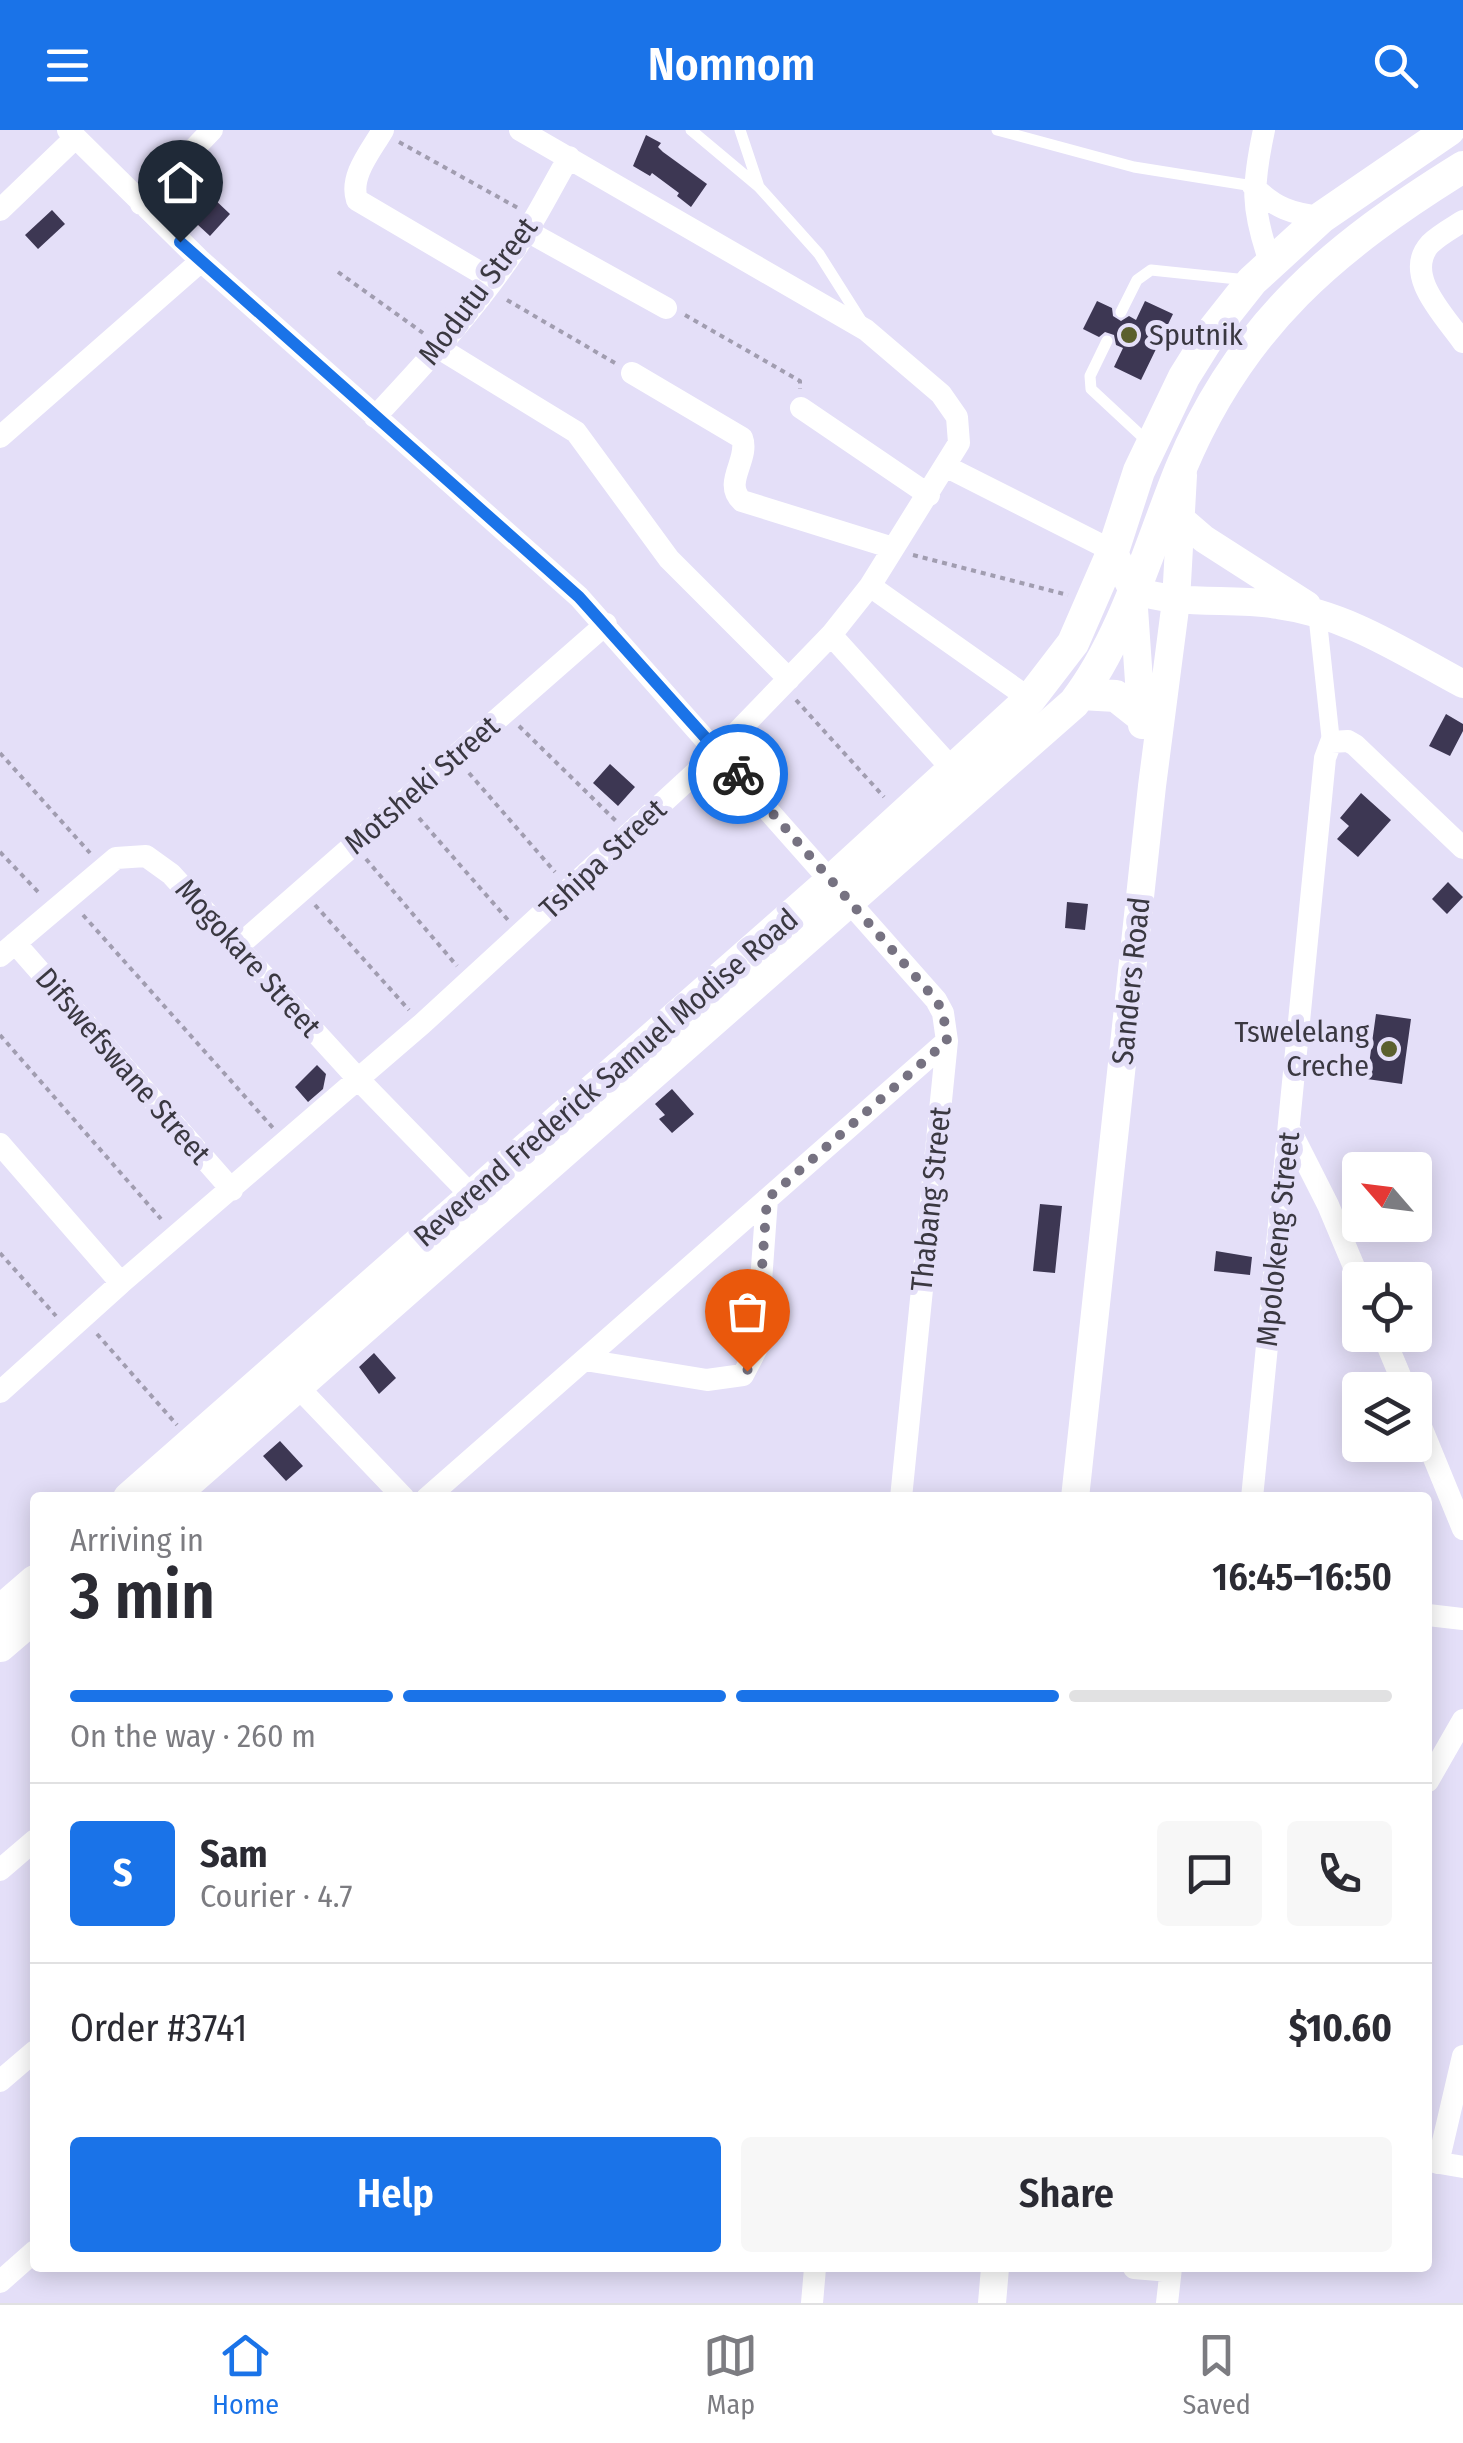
<!DOCTYPE html>
<html lang="en">
<head>
<meta charset="utf-8">
<style>
  :root { --surface:#fff; --page:#f7f7f7; --text:#2b2b33; --muted:#7c7c81; --line:#e1e1e2; --accent:#1a73e8 }
  body { margin:0; font-family:"Fira Sans Condensed",sans-serif; background:var(--page); color:var(--text); height:100vh; display:flex; flex-direction:column; font-size:38px; white-space:nowrap }
  * { box-sizing:border-box; margin:0 }
  p { font-size:32px; color:var(--muted) }
  .icon { flex:none; width:55px; height:55px; fill:none; stroke:currentColor; stroke-width:2; stroke-linecap:round; stroke-linejoin:round }
  .map { position:relative; flex:1; overflow:hidden }
  .panel { position:absolute; left:30px; top:1362px; width:1402px; height:780px; display:flex; flex-direction:column; background:var(--surface); border-radius:10px; box-shadow:0 5px 25px #0003 }
  .panel>* { flex:none }
  .needle { width:65px; rotate:298deg }
  .buttons { position:absolute; left:1342px; top:1022px; display:grid; gap:20px }
  .buttons a { display:grid; place-items:center; width:90px; height:90px; border-radius:10px; background:var(--surface); box-shadow:0 5px 25px #0003; font-size:50px }
  .pin { position:absolute; display:grid; place-items:center; width:85px; height:85px; color:#fff; margin:-102px -42px; border-radius:50% 50% 50% 0; rotate:-45deg; box-shadow:0 0 10px #0007 }
  .pin .icon { rotate:45deg }
  .courier { position:absolute; display:grid; place-items:center; width:100px; height:100px; margin:-50px; border:8px solid #1a73e8; border-radius:50%; background:#fff; color:#222; box-shadow:0 2px 12px #0007 }
  .headline em { font-style:normal; font-weight:600 }
  .headline div { display:flex; flex-direction:column-reverse }
  .headline { display:flex; align-items:center; justify-content:space-between; height:170px; padding:0 40px }
  h1 { font-size:65px; font-weight:600; line-height:75px }
  .bar { display:grid; grid-template-columns:repeat(4,1fr); gap:15px 10px; align-content:center; height:120px; padding:0 40px }
  .bar i { height:12px; border-radius:8px; background:var(--line) }
  .bar .current { background:var(--accent) }
  .bar p { grid-column:span 4 }
  .line { display:flex; align-items:center; gap:25px; padding:0 40px; border-top:2px solid var(--line) }
  .line div { flex:1 }
  .round { display:grid; place-items:center; flex:none; width:105px; height:105px; border-radius:10px; background:var(--page) }
  .action { display:flex; gap:20px; margin-top:auto; padding:20px 40px }
  .action a { flex:1; height:115px; border-radius:10px; background:var(--accent); color:#fff; font-size:40px; font-weight:600; line-height:115px; text-align:center }
  .action a+a { background:var(--page); color:var(--text) }
  header { display:flex; justify-content:space-between; align-items:center; height:130px; padding:0 40px; background:var(--accent); color:#fff; font-size:45px; font-weight:600 }
  .tab-bar { display:flex; justify-content:space-around; align-items:center; height:140px; border-top:2px solid var(--line); background:var(--surface); font-size:28px; color:var(--muted) }
  .tab-bar a { display:grid; justify-items:center; gap:5px }
  .tab-bar .current { color:var(--accent) }
  .map>svg:first-child { display:block }
</style>
</head>
<body>
<header><svg class="icon" aria-label="menu" viewBox="0 0 24 24"><path d="M4 6h16M4 12h16M4 18h16"/></svg>Nomnom<svg class="icon" aria-label="search" viewBox="0 0 24 24"><circle cx="10" cy="10" r="6"/><path d="M15 15l6 6"/></svg></header>
<div class="map">
<svg width="1463" height="2173" viewBox="0 0 1463 2173">
  <rect width="100%" height="100%" fill="#e4dff8"/>
  <path fill="#3d3753" d="M646,5L661,13L658,17L663,22L707,54L691,77L677,66L679,63L652,43L650,46L633,36Z
    M194,50L230,84L210,106L173,72Z
    M52,80L65,94L38,119L25,105Z
    M1097,171L1112,178L1113,186L1121,191L1129,186L1136,190L1145,171L1173,184L1141,250L1114,237L1123,218L1116,215L1114,205L1105,202L1099,207L1083,199Z
    M1446,584L1463,594V601L1450,626L1429,616Z
    M610,634L635,657L618,676L593,653Z
    M1361,663L1391,690L1358,727L1337,709L1349,696L1340,688Z
    M1448,752L1463,767L1447,784L1432,769Z
    M1067,772L1088,774L1085,800L1065,798Z
    M1376,884L1411,889L1402,954L1367,949Z
    M317,935L326,944L323,959L308,972L295,957Z
    M672,959L694,984L672,1003L659,989L665,985L655,974Z
    M1040,1074L1062,1076L1055,1143L1033,1141Z
    M1216,1121L1252,1127L1250,1145L1214,1141Z
    M374,1223L396,1248L379,1264L359,1237Z
    M280,1311L303,1336L286,1351L263,1326Z"/>
  <g fill="none" stroke-linecap="round" stroke-linejoin="round">
    <path stroke="#a19db0" stroke-width="4" stroke-dasharray="5 5" stroke-linecap="butt" d="M399,12L518,78
      M338,142L423,203
      M507,170L615,233
      M685,185L800,251V259
      M913,425L1068,465
      M796,570L884,667
      M519,596L616,691
      M0,623L90,723
      M469,643L555,742
      M419,688L508,790
      M0,722L41,765
      M366,729L457,836
      M315,775L409,880
      M83,785L273,998
      M0,905L161,1089
      M0,1123L56,1186
      M97,1204L177,1295"/>
    <path stroke="#fff" stroke-width="11" d="M691,0L759,57
      M740,0L759,57L819,124L862,192
      M997,0L1134,37L1253,56
      M1121,182L1137,150L1151,140L1247,150
      M1107,211L1090,246L1091,259L1148,312"/>
    <path stroke="#fff" stroke-width="18" d="M1317,482L1331,612"/>
    <path stroke="#fff" stroke-width="22" d="M68,0L201,131L579,467L936,870L943,883L947,911L901,1368
      M383,0C371,21 349,46 357,70L493,150
      M1264,0C1252,56 1251,78 1270,132
      M1253,56C1275,78 1292,84 1322,87
      M141,74L212,0
      M0,80L75,8
      M1463,91C1452,98 1439,105 1430,114C1402,145 1446,187 1463,212
      M527,101L666,178
      M439,218L576,302L669,429L789,549
      M632,243L742,308C750,329 722,353 742,371L893,418
      M801,278L929,365
      M375,287C430,228 485,169 527,101C542,77 555,51 569,27
      M0,307L201,131
      M947,337L1113,421
      M870,456L1030,569
      M831,505L954,641
      M15,813L232,1060
      M237,817L606,494
      M0,826L116,728L146,726L171,744L359,950L471,1065
      M1289,998L1328,1075L1360,1151
      M0,1014L121,1153
      M1383,1205L1406,1260
      M585,1230L707,1250L743,1245L756,1220L767,1069
      M297,1256L404,1368
      M0,1262L121,1153L422,894L718,622L831,505L870,456L959,313L957,287L941,264L866,200L520,0
      M1415,1282L1463,1399
      M427,1368L947,911
      M1252,1368L1325,628L1331,612L1348,611L1355,615L1463,718
      M1428,1485L1463,1489
      M1428,1651L1463,1590
      M0,1740L35,1710
      M0,1951L35,1921
      M1428,2031L1463,2037
      M1438,2033L1463,1926
      M1134,2138L1170,2141
      M0,2152L35,2121
      M812,2173L815,2138
      M1167,2173L1171,2138"/>
    <path stroke="#fff" stroke-width="28" d="M1182,390L1204,409L1307,475
      M1113,421L1132,459C1179,477 1229,467 1278,475C1347,484 1403,522 1463,554
      M1133,464L1142,595
      M1075,1368L1152,656L1176,471L1183,345
      M992,2173L995,2138"/>
    <path stroke="#fff" stroke-width="32" d="M1081,564L1116,566L1140,585
      M129,1368L832,750L1030,569L1073,513L1113,421L1139,341L1184,247L1214,199L1252,151L1322,87L1449,0
      M170,1368L1074,573C1124,509 1150,414 1181,338C1241,194 1334,117 1463,37
      M0,1481L35,1451
      M0,1516L35,1486"/>
  </g>
  <g fill="none" stroke-linecap="round" stroke-linejoin="round">
    <path stroke="#767281" stroke-width="10" stroke-dasharray="0 18" d="M738,644L936,870L943,882L947,911L767,1069L756,1220L747,1241"/>
    <path stroke="#1a73e8" stroke-width="12" d="M180,112L579,467L738,644"/>
  </g>
  <g fill="#5b602e" stroke="#e4dff8" stroke-width="4">
    <circle cx="1129" cy="205" r="10"/>
    <circle cx="1389" cy="919" r="10"/>
  </g>
  <g text-anchor="middle" stroke-width="10" stroke-linejoin="round" paint-order="stroke">
    <g font-size="30" fill="#3a3841" stroke="#e4dff8">
      <text transform="translate(478 161) rotate(-53)" y="10">Modutu Street</text>
      <text transform="translate(422 655) rotate(-41)" y="10">Motsheki Street</text>
      <text transform="translate(603 729) rotate(-43)" y="10">Tshipa Street</text>
      <text transform="translate(248 828) rotate(48)" y="10">Mogokare Street</text>
      <text transform="translate(1131 851) rotate(-84)" y="10">Sanders Road</text>
      <text transform="translate(123 936) rotate(49)" y="10">Difswefswane Street</text>
      <text transform="translate(606 948) rotate(-41)" y="10">Reverend Frederick Samuel Modise Road</text>
      <text transform="translate(931 1069) rotate(-84)" y="10">Thabang Street</text>
      <text transform="translate(1278 1109) rotate(-84)" y="10">Mpolokeng Street</text>
    </g>
    <g font-size="30" fill="#3a3841" stroke="#e4dff8" text-anchor="start">
      <text x="1149" y="215">Sputnik</text>
      <text x="1369" y="912" text-anchor="end">Tswelelang<tspan x="1369" dy="34">Creche</tspan></text>
    </g>
  </g>
</svg>
<div class="buttons">
<a><svg class="needle" viewBox="-14 -14 28 28"><path d="M0-13l5 13h-10z" fill="#e53935"/><path d="M0 13l5-13h-10z" fill="#7c7c81"/></svg></a>
<a><svg class="icon" aria-label="locate" viewBox="0 0 24 24"><circle cx="12" cy="12" r="6"/><path d="M12 2v4M12 18v4M2 12h4M18 12h4"/></svg></a>
<a><svg class="icon" aria-label="layers" viewBox="0 0 24 24"><path d="M12 4l9 5-9 5-9-5zM3 14l9 5 9-5"/></svg></a>
</div>
<div class="pin" style="left:747px;top:1241px;background:#ea580c"><svg class="icon" aria-label="bag" viewBox="0 0 24 24"><path d="M5 8h14l-1 12H6zM9 8a3 3 0 0 1 6 0"/></svg></div>
<div class="pin" style="left:180px;top:112px;background:#1f2937"><svg class="icon" aria-label="home" viewBox="0 0 24 24"><path d="M3 11l9-7 9 7M6 9v11h12V9"/></svg></div>
<div class="courier" style="left:738px;top:644px"><svg class="icon" aria-label="bike" viewBox="0 0 24 24"><circle cx="6" cy="16" r="4"/><circle cx="18" cy="16" r="4"/><path d="M6 16l4-8h5l3 8M10 8l3 8H6M13 5h3"/></svg></div>
<section class="panel">
<div class="headline"><div><h1>3 min</h1><p>Arriving in</p></div><em>16:45–16:50</em></div>
<div class="bar"><i class="current"></i><i class="current"></i><i class="current"></i><i></i><p>On the way · 260 m</p></div>
<div class="line" style="height:180px"><b class="round" style="background:var(--accent);color:#fff">S</b><div><b>Sam</b><p>Courier · 4.7</p></div><a class="round"><svg class="icon" aria-label="chat" viewBox="0 0 24 24"><path d="M4 5h16v11H9l-5 4z"/></svg></a><a class="round"><svg class="icon" aria-label="phone" viewBox="0 0 24 24"><path d="M5 4h4l2 5-3 2q2 4 5 5l2-3 5 2v4C11 20 4 13 5 4z"/></svg></a></div>
<div class="line" style="height:130px"><div>Order #3741</div><b>$10.60</b></div>
<div class="action"><a>Help</a><a>Share</a></div>
</section>
</div>
<nav class="tab-bar">
<a class="current"><svg class="icon" aria-label="home" viewBox="0 0 24 24"><path d="M3 11l9-7 9 7M6 9v11h12V9"/></svg>Home</a>
<a><svg class="icon" aria-label="map" viewBox="0 0 24 24"><path d="M3 6l6-2 6 2 6-2v14l-6 2-6-2-6 2zM9 4v14M15 6v14"/></svg>Map</a>
<a><svg class="icon" aria-label="saved" viewBox="0 0 24 24"><path d="M7 4h10v16l-5-4-5 4z"/></svg>Saved</a>
</nav>
</body>
</html>
